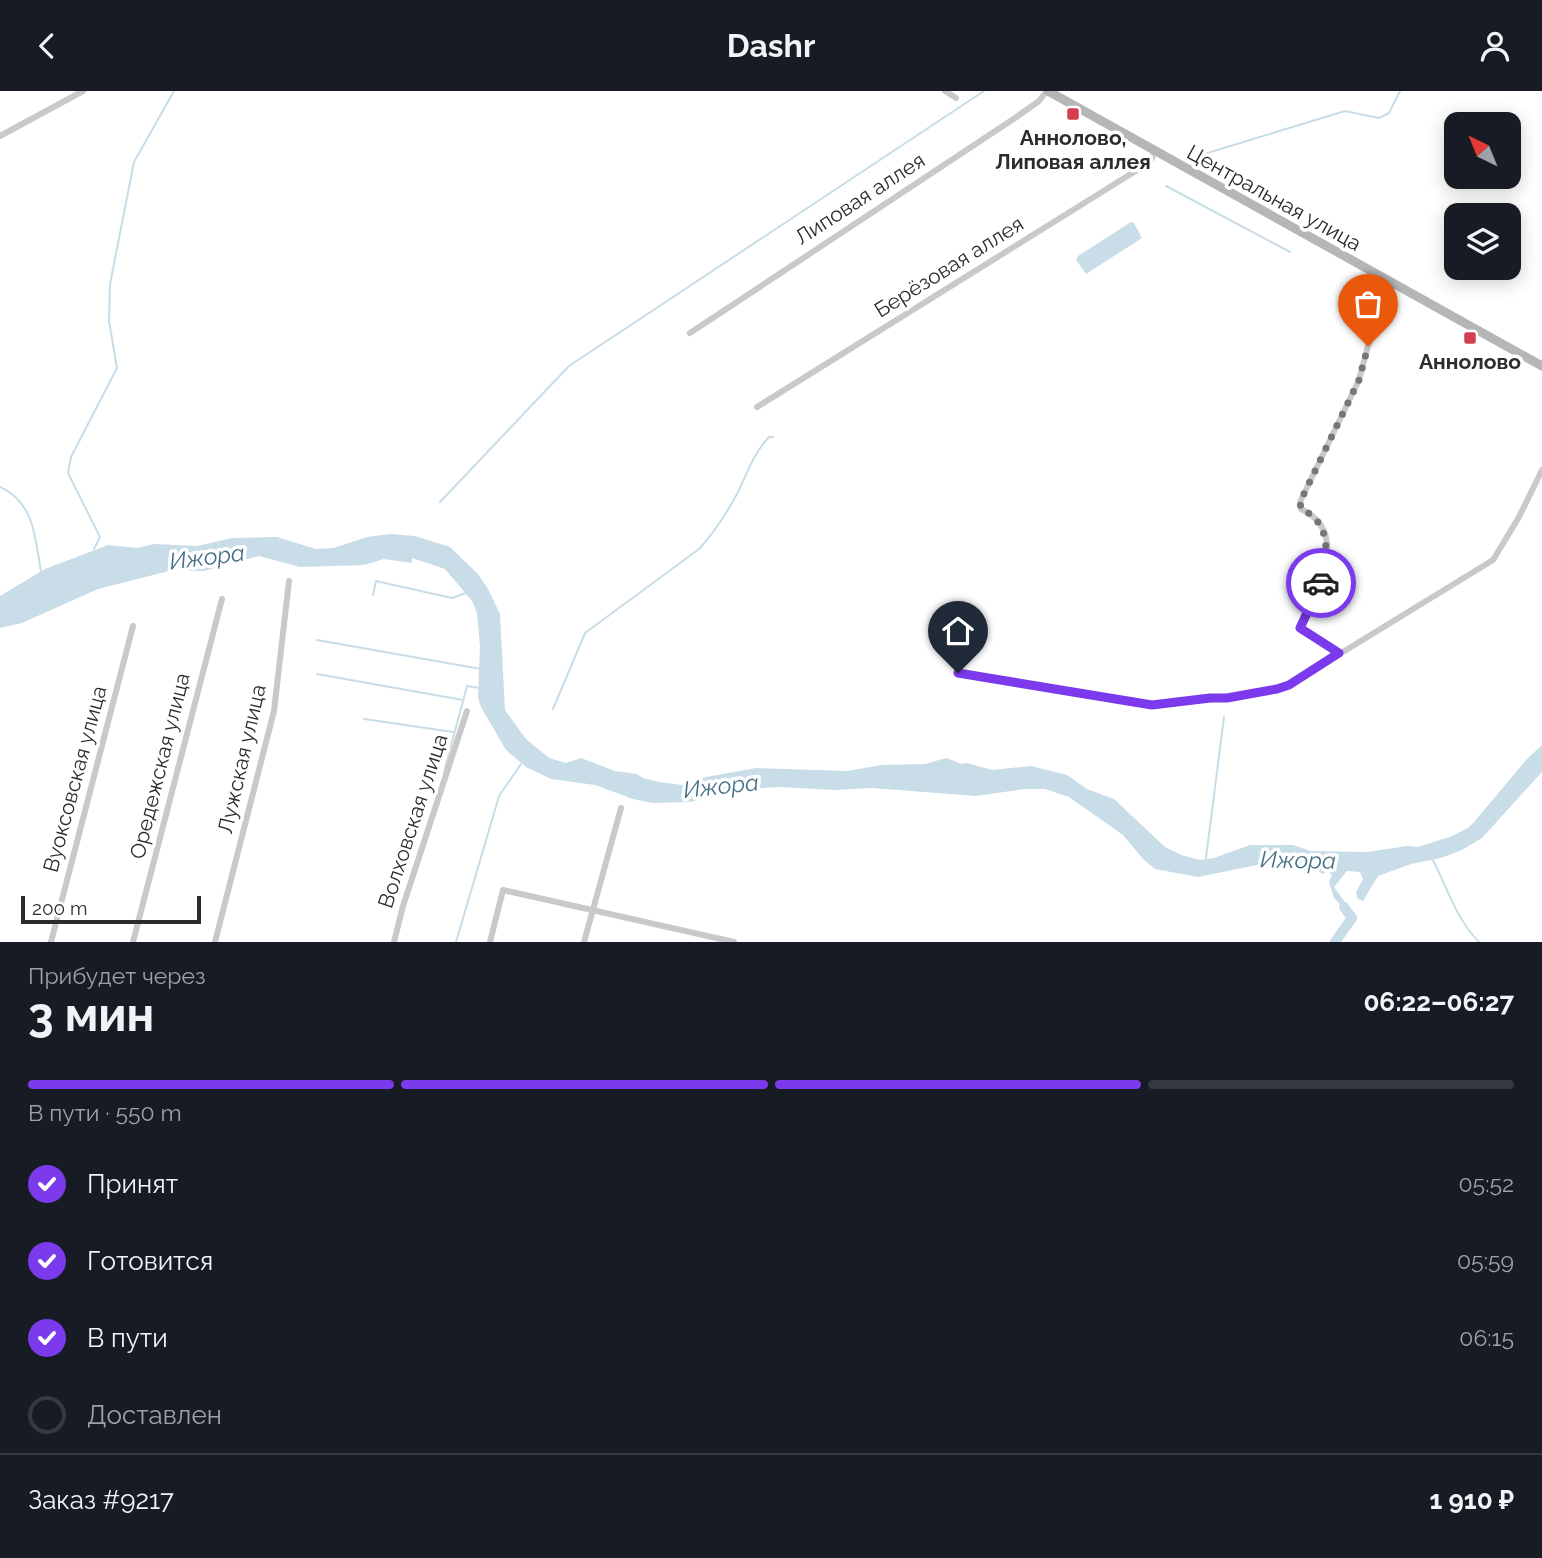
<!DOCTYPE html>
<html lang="ru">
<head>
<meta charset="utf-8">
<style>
  :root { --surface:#171b24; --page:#242831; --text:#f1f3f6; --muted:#9ea1a6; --line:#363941; --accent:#7c3aed }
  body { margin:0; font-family:Raleway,sans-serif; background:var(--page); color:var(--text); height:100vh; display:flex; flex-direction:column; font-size:26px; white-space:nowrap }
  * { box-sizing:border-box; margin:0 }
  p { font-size:23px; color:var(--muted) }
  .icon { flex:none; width:38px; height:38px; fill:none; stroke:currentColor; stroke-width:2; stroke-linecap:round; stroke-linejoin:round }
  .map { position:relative; height:851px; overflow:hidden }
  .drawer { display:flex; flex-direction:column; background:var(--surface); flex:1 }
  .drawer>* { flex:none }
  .needle { width:46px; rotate:317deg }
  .buttons { position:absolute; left:1444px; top:21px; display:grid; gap:14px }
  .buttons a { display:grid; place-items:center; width:77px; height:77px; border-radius:14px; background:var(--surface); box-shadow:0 4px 18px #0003; font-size:35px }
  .scale { position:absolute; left:21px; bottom:18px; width:180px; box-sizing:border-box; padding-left:7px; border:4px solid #2c2c2c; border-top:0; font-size:19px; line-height:24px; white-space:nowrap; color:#2c2c2c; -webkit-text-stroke:5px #fff; paint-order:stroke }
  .pin { position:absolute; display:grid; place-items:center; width:60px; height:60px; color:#fff; margin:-72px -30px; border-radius:50% 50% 50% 0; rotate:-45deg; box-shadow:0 0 7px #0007 }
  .pin .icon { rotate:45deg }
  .courier { position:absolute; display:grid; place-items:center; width:70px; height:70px; margin:-35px; border:5px solid #7c3aed; border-radius:50%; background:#fff; color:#222; box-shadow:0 2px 9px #0007 }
  .summary em { font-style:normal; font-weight:700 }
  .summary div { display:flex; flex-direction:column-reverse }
  .summary { display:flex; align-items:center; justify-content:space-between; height:119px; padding:0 28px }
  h1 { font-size:46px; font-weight:700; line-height:52px }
  .bar { display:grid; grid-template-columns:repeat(4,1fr); gap:10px 7px; align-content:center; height:84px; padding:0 28px }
  .bar i { height:9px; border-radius:5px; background:var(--line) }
  .bar .current { background:var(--accent) }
  .bar p { grid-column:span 4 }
  .line { display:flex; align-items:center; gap:18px; padding:0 28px; border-top:2px solid var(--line) }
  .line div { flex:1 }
  ol { padding:0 28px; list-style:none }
  li { display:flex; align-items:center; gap:21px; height:77px }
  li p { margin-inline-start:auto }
  li .icon { padding:7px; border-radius:50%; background:var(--accent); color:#fff; stroke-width:4 }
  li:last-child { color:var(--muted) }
  li i { width:38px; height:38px; border:4px solid var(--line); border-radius:50% }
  header { display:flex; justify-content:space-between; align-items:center; height:91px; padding:0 28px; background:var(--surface); font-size:32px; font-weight:700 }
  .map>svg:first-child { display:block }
</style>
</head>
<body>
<header><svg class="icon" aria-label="back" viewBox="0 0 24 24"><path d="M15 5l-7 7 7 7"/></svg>Dashr<svg class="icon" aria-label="person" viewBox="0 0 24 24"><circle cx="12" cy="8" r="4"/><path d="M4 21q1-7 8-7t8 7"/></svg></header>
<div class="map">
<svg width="1542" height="851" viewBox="0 0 1542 851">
  <rect width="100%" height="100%" fill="#fff"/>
  <path fill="#c8dde7" d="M1131,131L1134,132L1142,147L1086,183L1076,169L1078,165Z
    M390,443L415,445L450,456L478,483L488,498L500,523L505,619L526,648L549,667L566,672L581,667L615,680L637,683L643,687L659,691L682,694L706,686L756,677L847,680L882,674L925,673L946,667L962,673L967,672L992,679L1031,675L1067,684L1087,698L1114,708L1165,756L1181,764L1200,769L1214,767L1250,754H1293L1311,760L1367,761L1407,755L1418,756L1452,745L1468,737L1474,731L1526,669L1542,654V681L1482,747L1462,759L1441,767L1411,773L1378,785L1363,810L1357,807L1356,801L1363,788L1360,781L1347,780L1334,796L1350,818L1352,827L1334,807L1329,791L1332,784L1328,780L1323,783L1316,779H1301L1287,773L1257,774L1198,786L1155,778L1144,769L1123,744L1069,706L1045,698H1025L976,705L872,697L834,699L780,696L746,698L690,711L652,712L633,708L595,694L551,688L526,676L506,659L481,616L478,607L480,555L477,522L472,510L445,478L412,467V472L384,468L364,474L300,476L259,465L204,480H190L181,477L98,498L22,532L0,537V505L45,478L108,454L137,457L154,453L197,455L232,447L277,446L316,458L333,457L367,446Z"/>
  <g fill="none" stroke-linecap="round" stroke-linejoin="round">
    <path stroke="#c8dde7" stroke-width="2" d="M1201,64L1345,20L1379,27L1389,22L1400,0
      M1166,95L1290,161
      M0,396C35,412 35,447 41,481
      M440,411L569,275L984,0
      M94,458L100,446L68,382L71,366L117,277L109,230L110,193L134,71L174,0
      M373,504L376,490L452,507L466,502
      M317,549L481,578
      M317,583L463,609
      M553,618L585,542L699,458C714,442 726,423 737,403C747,383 753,363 769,346H773
      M364,628L453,641
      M444,681L467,595L480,597
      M1206,767L1224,626
      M1432,767C1447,796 1456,828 1479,851
      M456,851L499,705L521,673"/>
    <path stroke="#c8dde7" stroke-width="10" d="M1335,851L1352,827L1344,816"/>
    <path stroke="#c9c9c9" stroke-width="6" d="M945,0L956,7
      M0,45L83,0
      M690,242L1015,27L1039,10L1047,0
      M757,316L1150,71L1155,60
      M1339,562L1300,537C1312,501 1354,443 1301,418L1300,411L1359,289L1368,255L1393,193
      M958,582L1152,614L1227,607L1265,601L1289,594L1493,469L1519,426L1542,379
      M51,851L133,535
      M133,851L222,508
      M215,851L274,620L289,490
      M394,851L403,815L467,620
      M490,851L503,799L734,851
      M584,851L621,717"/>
    <path stroke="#b6b6b6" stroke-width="9" d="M1048,0L1542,275"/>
  </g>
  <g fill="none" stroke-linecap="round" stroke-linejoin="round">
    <path stroke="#767676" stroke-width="7" stroke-dasharray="0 12.6" d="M1321,492C1328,464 1332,432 1301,418L1300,411L1359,289L1368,255"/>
    <path stroke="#7c3aed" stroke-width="9" d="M958,582L1152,614L1210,607H1227L1277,598L1289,594L1339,562L1300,537L1321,492"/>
  </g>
  <g fill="#d33e51" stroke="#fff" stroke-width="2.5">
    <rect x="1066" y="16" width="14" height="14" rx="3.5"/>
    <rect x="1463" y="240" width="14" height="14" rx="3.5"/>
  </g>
  <g text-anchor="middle" stroke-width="7" stroke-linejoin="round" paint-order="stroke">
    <g font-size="21" font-weight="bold" fill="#2c2c2c" stroke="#fff">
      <text x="1073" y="54">Аннолово,<tspan x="1073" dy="24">Липовая аллея</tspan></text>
      <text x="1470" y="278">Аннолово</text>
    </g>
    <g font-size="21" fill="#2c2c2c" stroke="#fff">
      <text transform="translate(1274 107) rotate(29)" y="7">Центральная улица</text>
      <text transform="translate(860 108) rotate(-33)" y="7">Липовая аллея</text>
      <text transform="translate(949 176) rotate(-32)" y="7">Берёзовая аллея</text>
      <text transform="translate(242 668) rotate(-77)" y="7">Лужская улица</text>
      <text transform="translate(160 675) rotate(-76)" y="7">Оредежская улица</text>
      <text transform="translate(75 688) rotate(-75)" y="7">Вуоксовская улица</text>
      <text transform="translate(413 730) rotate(-72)" y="7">Волховская улица</text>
    </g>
    <g font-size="23" font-style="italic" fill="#436f85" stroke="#fff">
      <text transform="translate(207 466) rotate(-7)" y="8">Ижора</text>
      <text transform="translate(721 695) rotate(-6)" y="8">Ижора</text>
      <text transform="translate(1298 769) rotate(1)" y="8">Ижора</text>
    </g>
  </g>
</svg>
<div class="buttons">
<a><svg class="needle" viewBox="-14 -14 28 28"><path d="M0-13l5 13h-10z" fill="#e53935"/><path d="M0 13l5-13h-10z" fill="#9ea1a6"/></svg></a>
<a><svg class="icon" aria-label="layers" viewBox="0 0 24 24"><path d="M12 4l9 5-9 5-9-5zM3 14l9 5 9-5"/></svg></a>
</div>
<div class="scale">200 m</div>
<div class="pin" style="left:1368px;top:255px;background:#ea580c"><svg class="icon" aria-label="bag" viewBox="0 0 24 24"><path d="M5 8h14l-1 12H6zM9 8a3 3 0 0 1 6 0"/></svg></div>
<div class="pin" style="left:958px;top:582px;background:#1f2937"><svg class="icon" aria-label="home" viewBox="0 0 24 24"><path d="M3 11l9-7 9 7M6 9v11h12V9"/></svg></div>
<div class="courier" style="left:1321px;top:492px"><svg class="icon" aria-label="car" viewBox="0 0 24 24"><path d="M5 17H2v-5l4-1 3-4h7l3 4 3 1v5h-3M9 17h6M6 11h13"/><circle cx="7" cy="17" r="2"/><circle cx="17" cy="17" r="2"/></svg></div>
</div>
<section class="drawer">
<div class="summary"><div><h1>3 мин</h1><p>Прибудет через</p></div><em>06:22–06:27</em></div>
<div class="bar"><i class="current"></i><i class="current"></i><i class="current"></i><i></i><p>В пути · 550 m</p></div>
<ol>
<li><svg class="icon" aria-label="check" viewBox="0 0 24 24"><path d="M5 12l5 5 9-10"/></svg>Принят<p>05:52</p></li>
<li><svg class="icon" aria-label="check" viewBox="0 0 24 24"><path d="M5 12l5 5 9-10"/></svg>Готовится<p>05:59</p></li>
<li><svg class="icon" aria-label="check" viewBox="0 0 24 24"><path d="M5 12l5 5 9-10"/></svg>В пути<p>06:15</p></li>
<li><i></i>Доставлен</li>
</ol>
<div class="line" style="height:91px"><div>Заказ #9217</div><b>1 910 ₽</b></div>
</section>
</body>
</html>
